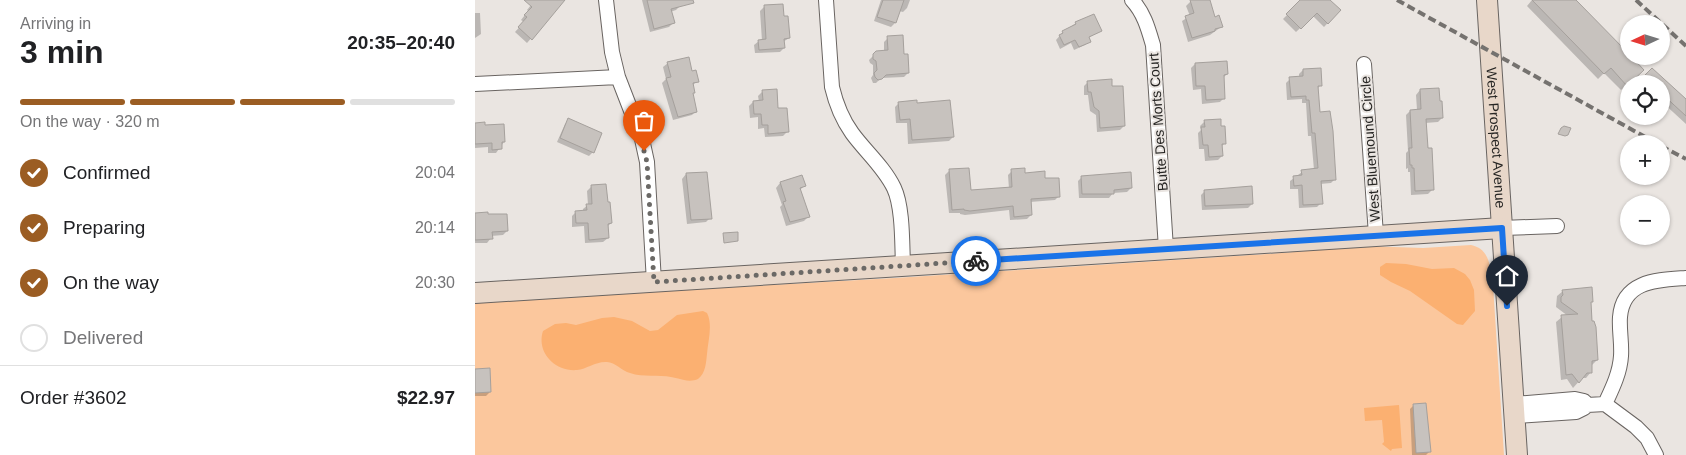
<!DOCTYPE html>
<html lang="en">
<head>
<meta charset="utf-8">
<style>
  :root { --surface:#fff; --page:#f2f2f2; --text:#202124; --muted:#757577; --line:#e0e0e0; --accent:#9b5d23 }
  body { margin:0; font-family:Helvetica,sans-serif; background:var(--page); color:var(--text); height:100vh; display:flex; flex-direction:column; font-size:19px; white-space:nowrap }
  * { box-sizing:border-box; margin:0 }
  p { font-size:16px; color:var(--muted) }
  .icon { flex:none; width:28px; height:28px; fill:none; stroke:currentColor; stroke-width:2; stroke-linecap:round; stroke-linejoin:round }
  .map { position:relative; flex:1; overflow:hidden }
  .panel { display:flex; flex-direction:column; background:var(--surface); width:475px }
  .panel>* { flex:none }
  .needle { width:32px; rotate:266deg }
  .buttons { position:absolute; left:1145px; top:15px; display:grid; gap:10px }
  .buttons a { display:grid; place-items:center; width:50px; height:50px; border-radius:50%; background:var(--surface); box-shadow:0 1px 4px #0004; font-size:25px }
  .pin { position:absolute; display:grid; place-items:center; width:42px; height:42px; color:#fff; margin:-51px -21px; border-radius:50% 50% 50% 0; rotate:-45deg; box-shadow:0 0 5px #0007 }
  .pin .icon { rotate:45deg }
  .courier { position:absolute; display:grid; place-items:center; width:50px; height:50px; margin:-25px; border:4px solid #1a73e8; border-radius:50%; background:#fff; color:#222; box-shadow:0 1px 6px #0007 }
  .headline em { font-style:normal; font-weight:700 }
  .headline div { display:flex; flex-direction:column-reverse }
  .headline { display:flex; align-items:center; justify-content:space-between; height:85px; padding:0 20px }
  h1 { font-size:32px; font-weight:700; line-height:38px }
  .bar { display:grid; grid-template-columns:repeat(4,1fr); gap:8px 5px; align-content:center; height:60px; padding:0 20px }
  .bar i { height:6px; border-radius:4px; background:var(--line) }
  .bar .selected { background:var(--accent) }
  .bar p { grid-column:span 4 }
  .line { display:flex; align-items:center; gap:12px; padding:0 20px; border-top:1px solid var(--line) }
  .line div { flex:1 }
  ol { padding:0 20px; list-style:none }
  li { display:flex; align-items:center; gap:15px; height:55px }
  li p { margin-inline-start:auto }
  li .icon { padding:5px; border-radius:50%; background:var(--accent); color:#fff; stroke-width:4 }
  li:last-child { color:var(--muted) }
  li i { width:28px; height:28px; border:2px solid var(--line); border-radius:50% }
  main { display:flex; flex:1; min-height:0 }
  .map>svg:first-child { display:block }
</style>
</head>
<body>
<main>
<section class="panel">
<div class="headline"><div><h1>3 min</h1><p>Arriving in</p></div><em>20:35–20:40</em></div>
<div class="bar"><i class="selected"></i><i class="selected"></i><i class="selected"></i><i></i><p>On the way · 320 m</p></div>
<ol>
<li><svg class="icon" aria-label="check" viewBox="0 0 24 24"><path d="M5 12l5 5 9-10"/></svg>Confirmed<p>20:04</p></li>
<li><svg class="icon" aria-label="check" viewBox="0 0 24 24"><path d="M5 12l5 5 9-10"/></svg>Preparing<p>20:14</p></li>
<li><svg class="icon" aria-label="check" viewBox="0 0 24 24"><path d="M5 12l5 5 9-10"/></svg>On the way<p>20:30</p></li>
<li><i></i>Delivered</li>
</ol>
<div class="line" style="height:65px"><div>Order #3602</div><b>$22.97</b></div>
</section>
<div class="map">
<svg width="1211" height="455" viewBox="0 0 1211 455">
  <rect width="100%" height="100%" fill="#eae5e1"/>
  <path fill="#fbc79d" d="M996,245C1016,249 1015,269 1018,285L1029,455H0V302L420,278L807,253L889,246L948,248Z"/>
  <path fill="#fbb071" d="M911,263L931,264L957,269L979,268L990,274L995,280L999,290L1000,311L988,325L982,324L935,291L916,282L905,275V267Z
    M228,311L232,313C238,325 233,341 232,354C231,362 231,373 223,379C219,381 213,381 209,380C201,378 193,376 186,376C176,375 165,377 155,373C147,371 140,362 132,362C121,361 112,369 102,370C80,372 61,352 68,331L80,324L91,323L101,325L127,318L139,317L157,321L175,331L183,330L202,315Z
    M924,405L927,448L917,449L916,451L907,444L909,442L907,420L890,421L889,408Z"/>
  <path fill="#0003" d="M60,0H89L52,43L40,32L49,22L46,20L53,11L52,10Z
    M167,0H203L205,6L201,10L195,12L198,23L194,27L175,32Z
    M406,0H435L432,8L428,12L424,11L420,23L416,27L399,21Z
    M720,0H734L739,18L746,27L735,35L713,42L707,21L715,16L711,6L716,1Z
    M845,0L865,10L849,27L838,16L821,32L808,19L826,1Z
    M1057,0H1099L1167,70L1146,90L1129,73L1123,79L1052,6Z
    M289,7L308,18L314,38L308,42L309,48L305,52L280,53L279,45L284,41H287L285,11Z
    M0,13H5L6,34L0,38Z
    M601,23L625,31L613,38L615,41L610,45L599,50L596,43L585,49L581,40L588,32Z
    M413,38L428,55L433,73L429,77L406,78L401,83H398L396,78L398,75V65L395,63L394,60L401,53L409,52V42Z
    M193,63L217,73L222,81L218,85L219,92L217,94L221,111L217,115L198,120L187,83L191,79L188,67Z
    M720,64L752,74L748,78L749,98L745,102L727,104L726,89L718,90L716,68Z
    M1177,69L1211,100V124L1186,101V84H1167L1165,82Z
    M828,70L846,85L842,89L844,113L860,179L856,183L845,184L846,203L842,207L824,208L823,189H815V181L827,172L839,170L836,136H833L831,103H827V99L812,100L811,83L815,79L824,78V74Z
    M613,82L636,88L649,126L645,130L622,132L621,115L615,111L613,95H609V86Z
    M945,90L967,118L963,122L950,123L957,190L953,194L936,195L935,172H933V168L931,169V153L933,151L931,115L935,111L942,110L941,95Z
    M287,92L302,110L312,132L308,136L290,137L289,128L283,129V117L275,118L274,106L278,102H284L283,96Z
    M424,103L441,104L478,137L474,141L433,144L432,123H421L420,107Z
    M94,120L118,152L114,156L82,142L90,124Z
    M730,121L750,143L746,147L747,156L743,160L730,161L729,149H724L723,133L726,130L725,126Z
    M0,125L9,127L29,142L21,153H13V147L0,148Z
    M474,171L495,192L534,189L533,175L537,171L569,180L584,196L580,200L555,202L556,215L552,219L535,220L534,210L490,215L485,214V213H474L470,175Z
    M211,174L235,218L231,222L212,224L207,179Z
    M326,176L329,186L325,190L333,217L329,221L311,226L305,207L307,205L301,188L305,183Z
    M607,177L656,188L652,192L638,193L634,198H604L603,181Z
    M130,186L136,223L132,227L133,238L128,242L110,243L109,226L97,227V216L101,212L108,211V209L113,205L112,191L116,187Z
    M730,191L777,204L773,208L727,210L726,195Z
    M0,214L32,231L28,235L16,236V238L12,243H0Z
    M1088,291L1117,301L1115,304L1122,360L1117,365L1116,372L1111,378H1107L1098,388L1092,379L1086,380L1081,322L1087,317L1093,316L1081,307L1082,296Z
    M0,370L15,392L11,396H0Z
    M939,405L954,452L951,455H937L935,409Z"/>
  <path fill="#c7c2be" stroke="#a5a09c" d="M49,0H90L57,40L43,27L52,17L49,15L57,7Z
    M172,0H218L219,3L196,9L200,23L179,29Z
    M408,0H429L421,23L402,17Z
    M715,0H735L740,17L744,15L748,27L740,29V31L717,38L710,16L719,13Z
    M825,0H855L866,10L853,24L842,13L826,29L811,14Z
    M1057,0H1101L1154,54V56H1156L1169,70L1152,86L1136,68L1129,74Z
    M308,4L309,16H313L315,38L309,39L310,48L284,50L283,40L291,39L289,5Z
    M619,14L627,31L614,37L616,42L604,47L600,40L589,45L584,35L588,33L587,31L601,24L600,22Z
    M428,35L429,54H433L434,73L411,75L407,79L403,80L400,77L399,73L402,70L401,61L398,59V54L401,51L413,50L412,36Z
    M214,57L217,71L221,70L224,82L218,83L220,93H218L222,112L203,117L191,78L196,77L192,62Z
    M752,61L753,74L749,75L750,99L731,100L730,86H721L720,63Z
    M846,68L847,86H843L845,112L855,111L858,131L861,180L846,181L848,204L828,205L827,185L819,186L818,176L827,175L826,170L843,168L840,133H837L834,100H831V96L816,97L814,77L828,76V69Z
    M1177,68L1211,99V116L1186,93V84H1176L1168,77Z
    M637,79V86H648L650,126L625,128L624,111L619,107L616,92H613L612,81Z
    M964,88L965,101H967L968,118L951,119L953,148H957L959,190L940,191L939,168H937V165H935L934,148H937L935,110L946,109L945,89Z
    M302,89L303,108H312L314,132L293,134V125H287L286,114H279L278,101L288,100L287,90Z
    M442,100V103L475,100L479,137L437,140L435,119L425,120L423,102Z
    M93,118L127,133L119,153L85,138Z
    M746,119V126H750L751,144H747L748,156L734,157L733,145H728L726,127H730L729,120Z
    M10,122V125L29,124L30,142H27V149L17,150V143L0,144V123Z
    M1089,126L1096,128L1093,135L1090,136L1083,134L1086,128Z
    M494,168L496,190L537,187L536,169L550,168V173L570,171V178H584L585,197L556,199L557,215L539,217L538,206L495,211L489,210V209L477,210L474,169Z
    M232,172L237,219L216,220L211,173Z
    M656,172L657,188L639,190V194H607L606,176Z
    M327,175L331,186L325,188L335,217L315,222L308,202L311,201L305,182Z
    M131,184L133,202H135L137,223L133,224L134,238L114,240L113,223H101L100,211L112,210L111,204H117L116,185Z
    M777,186L778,204L730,206L729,190Z
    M13,212V214H32L33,231L17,232L18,239L0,240V213Z
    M263,232V241L249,243L248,233Z
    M1117,287L1118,302H1116L1117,321H1119L1121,327L1123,360L1117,361V373H1112L1104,383L1097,374L1091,375L1086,315L1103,314L1086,302V297L1088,295L1087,290Z
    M15,368L16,392L0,393V369Z
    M951,403L956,452L941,453L938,404Z"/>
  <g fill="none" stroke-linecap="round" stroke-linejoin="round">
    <g stroke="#696461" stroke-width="16">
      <path id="street" d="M131,0L137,52L143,77L167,139L172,162L179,282
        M351,0L357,87C361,104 367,119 377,133C390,151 409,167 419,188C428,207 427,244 428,265
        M657,0C669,13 673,28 678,45L691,249
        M889,64L901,235
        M0,84L143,77
        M1027,228L1082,226
        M1039,404L1100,399L1109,401L1112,405L1130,404L1161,427L1172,438L1181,455
        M1130,404C1137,389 1145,373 1146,356C1147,343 1144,330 1145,317C1148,280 1183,280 1211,278
        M1040,416L1101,412L1109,408L1112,405"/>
    </g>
    <g stroke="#696461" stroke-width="22">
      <g id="secondary">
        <path id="s1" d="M1012,0L1042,455"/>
        <path d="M0,293L1027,228"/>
      </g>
    </g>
    <use href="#street" stroke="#fff" stroke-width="14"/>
    <use href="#secondary" stroke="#e8d7c9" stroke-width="20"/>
    <path stroke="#75726f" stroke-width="4" stroke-dasharray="8 4" stroke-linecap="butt" d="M922,0L1183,144
      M1161,0L1211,46
      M1186,146L1211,159"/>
  </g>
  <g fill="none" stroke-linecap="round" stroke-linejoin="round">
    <path stroke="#6b6966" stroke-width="5" stroke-dasharray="0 9" d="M169,151L172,162L179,282L501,261"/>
    <path stroke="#1a73e8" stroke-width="6" d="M501,261L1027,228L1032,306"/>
  </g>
  <g text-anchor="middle" stroke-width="4" stroke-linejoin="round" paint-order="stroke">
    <g font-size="14" fill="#272624" stroke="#eae5e1">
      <text transform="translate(683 122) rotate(-94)" y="5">Butte Des Morts Court</text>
      <text dy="5" stroke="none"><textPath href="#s1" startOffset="138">West Prospect Avenue</textPath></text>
      <text transform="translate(895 149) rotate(-94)" y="5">West Bluemound Circle</text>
    </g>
  </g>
</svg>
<div class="buttons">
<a><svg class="needle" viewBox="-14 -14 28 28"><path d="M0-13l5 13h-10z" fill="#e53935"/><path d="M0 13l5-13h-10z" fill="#757577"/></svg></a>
<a><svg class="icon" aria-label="locate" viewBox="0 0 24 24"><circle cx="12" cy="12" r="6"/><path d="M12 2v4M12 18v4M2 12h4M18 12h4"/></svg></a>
<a>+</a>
<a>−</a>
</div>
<div class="pin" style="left:169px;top:151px;background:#ea580c"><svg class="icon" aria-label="bag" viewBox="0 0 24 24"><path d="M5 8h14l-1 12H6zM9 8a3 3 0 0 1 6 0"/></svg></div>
<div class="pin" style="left:1032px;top:306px;background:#1f2937"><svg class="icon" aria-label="home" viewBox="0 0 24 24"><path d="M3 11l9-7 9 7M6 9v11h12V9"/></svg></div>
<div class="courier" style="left:501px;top:261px"><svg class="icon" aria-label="bike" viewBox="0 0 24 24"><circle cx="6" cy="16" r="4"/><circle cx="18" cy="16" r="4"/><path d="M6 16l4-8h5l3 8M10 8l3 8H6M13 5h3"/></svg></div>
</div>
</main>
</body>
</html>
